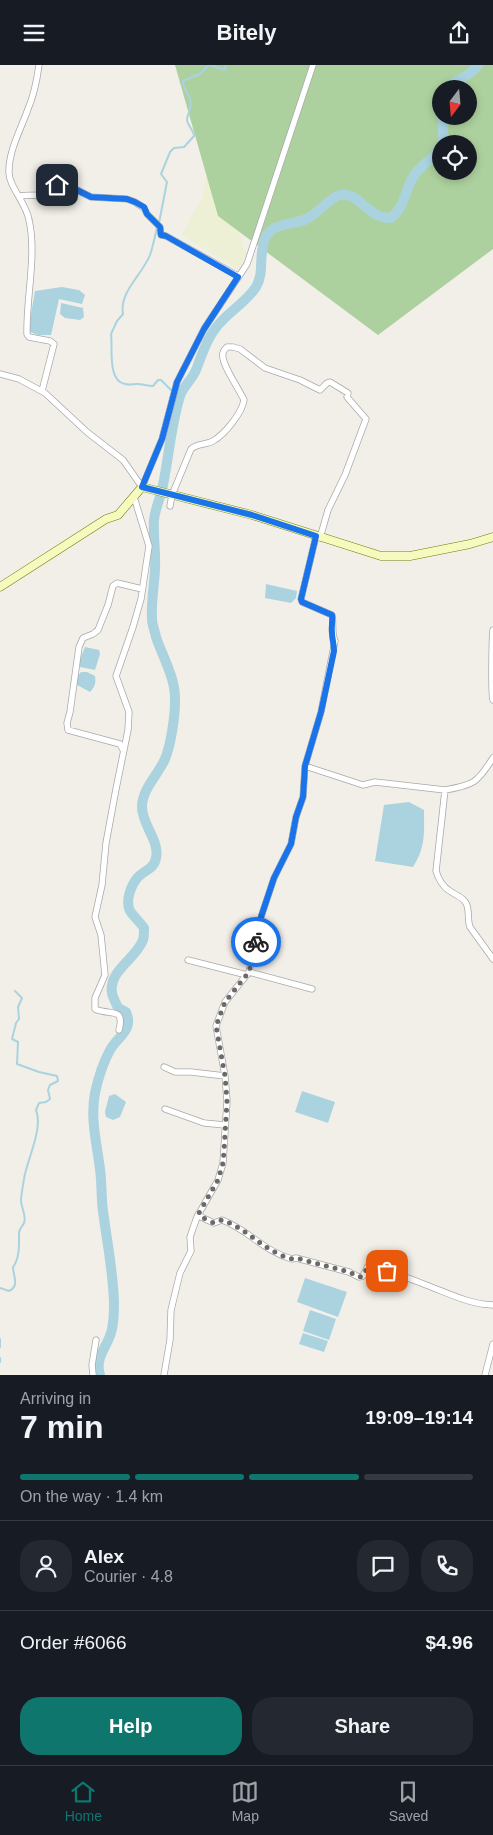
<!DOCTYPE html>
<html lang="en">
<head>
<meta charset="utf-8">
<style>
  :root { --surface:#171b24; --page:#242831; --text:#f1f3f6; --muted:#9ea1a6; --line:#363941; --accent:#0f766e }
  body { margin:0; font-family:Helvetica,sans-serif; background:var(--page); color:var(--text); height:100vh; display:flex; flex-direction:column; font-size:19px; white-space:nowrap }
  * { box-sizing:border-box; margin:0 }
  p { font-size:16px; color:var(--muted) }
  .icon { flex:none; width:28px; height:28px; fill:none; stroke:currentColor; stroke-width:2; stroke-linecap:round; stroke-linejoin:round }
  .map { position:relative; height:1310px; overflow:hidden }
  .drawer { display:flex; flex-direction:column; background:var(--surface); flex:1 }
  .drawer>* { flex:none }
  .needle { width:32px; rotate:196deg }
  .buttons { position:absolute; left:432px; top:15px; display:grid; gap:10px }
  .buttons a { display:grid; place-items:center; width:45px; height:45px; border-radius:50%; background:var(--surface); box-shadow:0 2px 8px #0003; font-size:25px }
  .pin { position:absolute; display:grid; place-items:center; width:42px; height:42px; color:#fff; margin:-21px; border-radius:10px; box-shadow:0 2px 8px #0006 }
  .courier { position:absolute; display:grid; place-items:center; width:50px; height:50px; margin:-25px; border:4px solid #1a73e8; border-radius:50%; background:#fff; color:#222; box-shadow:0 1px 6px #0007 }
  .summary em { font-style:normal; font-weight:700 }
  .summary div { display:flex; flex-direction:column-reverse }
  .summary { display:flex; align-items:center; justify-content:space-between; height:85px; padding:0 20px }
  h1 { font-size:32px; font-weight:700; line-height:38px }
  .bar { display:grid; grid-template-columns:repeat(4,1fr); gap:8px 5px; align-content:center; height:60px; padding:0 20px }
  .bar i { height:6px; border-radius:4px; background:var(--line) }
  .bar .selected { background:var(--accent) }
  .bar p { grid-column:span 4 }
  .line { display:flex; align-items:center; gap:12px; padding:0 20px; border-top:1px solid var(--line) }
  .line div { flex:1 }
  .round { display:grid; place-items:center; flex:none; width:52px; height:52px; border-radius:20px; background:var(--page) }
  .primary-button { display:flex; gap:10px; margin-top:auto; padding:10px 20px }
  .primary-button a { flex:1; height:58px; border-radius:20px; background:var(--accent); color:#fff; font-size:20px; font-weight:700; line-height:58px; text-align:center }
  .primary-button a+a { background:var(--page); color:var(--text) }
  header { display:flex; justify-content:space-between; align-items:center; height:65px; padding:0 20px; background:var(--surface); font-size:22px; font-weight:700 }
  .dock { display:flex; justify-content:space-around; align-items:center; height:70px; border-top:1px solid var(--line); background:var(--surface); font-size:14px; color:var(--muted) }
  .dock a { display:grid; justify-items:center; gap:2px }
  .dock .selected { color:var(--accent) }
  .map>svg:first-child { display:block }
</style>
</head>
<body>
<header><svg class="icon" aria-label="menu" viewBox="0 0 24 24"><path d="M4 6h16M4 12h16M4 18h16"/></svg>Bitely<svg class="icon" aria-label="share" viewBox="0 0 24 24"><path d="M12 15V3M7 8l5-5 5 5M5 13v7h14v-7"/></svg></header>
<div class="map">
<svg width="493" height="1310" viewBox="0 0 493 1310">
  <rect width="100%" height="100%" fill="#f2efe9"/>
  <path fill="#eef0d5" d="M207,105L239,166L247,191L238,204L181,170L203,131Z"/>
  <path fill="#add19e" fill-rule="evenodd" d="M175,0H493V184L378,270L218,151ZM441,24H469V51H441ZM441,79H469V106H441Z"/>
  <path fill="#aad3df" d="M62,222L79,225L85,230L82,239L59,234L51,270H38L28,266L35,226Z
    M61,238L83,243L84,252L80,255L65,253L60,249Z
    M266,519L297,526L296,533L291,538L265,533Z
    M85,582L99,585L100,589L95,605L80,602L79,597Z
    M81,607H87L95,611C96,618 95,622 90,627L77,620V612Z
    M409,737L424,745C424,767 426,782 413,802L375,796L384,740Z
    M302,1026L335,1037L328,1058L295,1047Z
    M115,1029L126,1037L120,1052L113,1055L106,1052L105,1047L109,1031Z
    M305,1213L347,1227L338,1252L297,1237Z
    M310,1245L336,1254L329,1275L303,1266Z
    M303,1268L328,1276L324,1287L299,1279Z"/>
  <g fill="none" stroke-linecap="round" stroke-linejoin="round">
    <path stroke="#aad3df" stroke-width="2" d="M210,0L225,5L226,0
      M159,158L167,117L161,109L170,87L174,83L184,82L194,71C194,65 186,59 187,54C188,47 193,42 190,34C188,27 183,24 183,16L200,9L209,0
      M157,163C155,171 153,181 150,190C142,210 119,227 123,249L117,256L111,269C113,282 107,316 125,319C128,320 133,319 137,319C143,319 147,321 153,321L158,315H161L172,326
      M0,1223L9,1226C20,1221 13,1211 13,1202C20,1193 19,1179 19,1168C19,1164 22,1162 24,1158C27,1151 21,1143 21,1135C21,1132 24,1113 25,1109C29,1091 43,1062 36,1045L39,1038L46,1037L50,1034L48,1025L50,1020L58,1016L57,1011L39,1007L17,999L18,977L12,974L16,958L19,954L18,942L22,933L15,926
      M0,1274V1282
      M0,1293V1297"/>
    <path stroke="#aad3df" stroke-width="10" d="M446,24C455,15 471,11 478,0
      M441,33V47
      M442,79L443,67L442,51
      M100,1310C94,1291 109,1281 112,1264C114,1255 114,1245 114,1237C113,1206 107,1177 103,1146C101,1132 102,1118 100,1104C97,1079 90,1054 95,1028C98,1014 103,998 110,985C118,971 134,965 126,947L118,943C116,938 113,933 112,928C108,906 136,894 143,875C144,872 144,867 144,863C140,857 134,852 130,846C125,836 131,820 138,812C145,805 154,804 156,793C160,776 142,760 142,742C142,724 158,710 165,694C171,679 175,652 175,636C176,614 163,593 156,572C155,566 152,560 152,554C151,538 154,521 155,505C156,488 153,471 154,455C155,443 161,432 163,420C169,391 171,360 180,331C183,321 192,315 196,305C202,290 205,277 215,264C226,248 245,239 256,222C265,207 258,190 265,174C271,158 290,160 304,155C318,150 328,133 340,130C358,125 369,155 391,153C408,138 404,124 415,109C423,98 436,93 441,80"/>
    <g stroke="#a9a9a9" stroke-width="7">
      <path id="street" d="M39,0C37,15 34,30 28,44C21,64 9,85 9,106C8,121 26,137 29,155C37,190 26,233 27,269L29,272L50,276L54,279L42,326
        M20,131C29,129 39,132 48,128L49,123L52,120L71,122L91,132L127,134L135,137L144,143L147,149L160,162L161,170L166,171L238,211
        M0,309L19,314L45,328L87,367L123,395L142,422
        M142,422L162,374L177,317L204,264L247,199L313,0
        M170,441L172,430L191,384C198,378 206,380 213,376C225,369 242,348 244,335C240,325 220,298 223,288C223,286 225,284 227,282H233L240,284L265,303L300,315L320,325L327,318L330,317L348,328L347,332L366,354L345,410L328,445L320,473
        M493,565C492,572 491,631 493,635
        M123,685L120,679L68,665L67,658L70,647L79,582L83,573L93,569L98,565L108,540L113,521L117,518L142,524
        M493,693C477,718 474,720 445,725L436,806C438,813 443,822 450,826C455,830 463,832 466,838C470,845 467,855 470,862L493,894
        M305,701L321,647L335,576C331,567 334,559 332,550L302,537L301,534L316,471
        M188,895L247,910
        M249,907L312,924
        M119,965C125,941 110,951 95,944V933L105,910L101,870L95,852L102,820L106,778L116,724L128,665L129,647L116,611L133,562L141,534L149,481L134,432
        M164,1002L175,1007H191L225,1011
        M165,1044L204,1058L225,1060
        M199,1148L201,1152L214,1158L222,1155C249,1165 263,1186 292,1194L296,1193L349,1207L359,1212L363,1211L368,1201H374C391,1207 409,1213 426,1220C448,1228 468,1239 493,1240
        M93,1310L92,1300L96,1275
        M164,1310L170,1275L171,1245L180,1208L191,1186L190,1172L197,1152L218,1115L223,1098L227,1036L225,1011L216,961L225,937L249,907L261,852L274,813L291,779L296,752L303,732L305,701L363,720L375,717L445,725
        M485,1310L493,1279"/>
    </g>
    <g stroke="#707d05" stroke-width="9">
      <path id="secondary" d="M0,522L106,454L118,450L142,422L252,450L381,491H410L470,479L493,472"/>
    </g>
    <use href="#street" stroke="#fff" stroke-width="5.5"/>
    <use href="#secondary" stroke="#f7fabf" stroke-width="8"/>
  </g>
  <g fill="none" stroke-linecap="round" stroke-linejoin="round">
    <path stroke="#6b6a68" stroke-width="5" stroke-dasharray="0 9" d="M256,877L249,907L225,937L216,961L225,1011L227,1036L224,1086L223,1098L218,1115L199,1148L201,1152L214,1158L222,1155C250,1165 263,1186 292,1194L296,1193L349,1207L359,1212L363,1211L368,1201L387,1206"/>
    <path stroke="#1a73e8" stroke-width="6" d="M57,120L71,122L91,132L127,134L135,137L144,142L147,149L160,162L161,170L166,171L238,212L204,264L177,317L162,374L142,422L252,450L316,471L301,534L302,537L332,550C333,557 331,562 332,568C332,574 334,579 334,586L321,647L305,701L303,732L296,752L291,779L274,813L261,852L256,877"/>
  </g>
</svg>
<div class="buttons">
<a><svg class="needle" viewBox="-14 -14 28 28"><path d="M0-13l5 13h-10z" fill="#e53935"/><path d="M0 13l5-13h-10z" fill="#9ea1a6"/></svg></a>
<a><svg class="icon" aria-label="locate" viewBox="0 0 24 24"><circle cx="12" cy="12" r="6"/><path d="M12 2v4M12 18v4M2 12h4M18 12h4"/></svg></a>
</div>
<div class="pin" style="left:387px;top:1206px;background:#ea580c"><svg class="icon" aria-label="bag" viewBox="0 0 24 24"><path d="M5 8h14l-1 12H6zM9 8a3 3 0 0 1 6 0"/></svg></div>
<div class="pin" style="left:57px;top:120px;background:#1f2937"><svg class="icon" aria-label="home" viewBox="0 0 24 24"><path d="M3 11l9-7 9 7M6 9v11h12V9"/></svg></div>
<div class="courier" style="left:256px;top:877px"><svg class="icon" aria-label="bike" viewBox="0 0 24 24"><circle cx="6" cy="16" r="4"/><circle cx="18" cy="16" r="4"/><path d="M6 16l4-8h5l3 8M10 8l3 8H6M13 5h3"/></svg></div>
</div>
<section class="drawer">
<div class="summary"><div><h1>7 min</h1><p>Arriving in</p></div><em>19:09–19:14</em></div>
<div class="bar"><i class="selected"></i><i class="selected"></i><i class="selected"></i><i></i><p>On the way · 1.4 km</p></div>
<div class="line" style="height:90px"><a class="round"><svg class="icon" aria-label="person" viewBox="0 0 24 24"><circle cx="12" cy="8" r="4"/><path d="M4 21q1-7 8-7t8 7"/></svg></a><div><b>Alex</b><p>Courier · 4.8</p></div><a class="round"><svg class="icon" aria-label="chat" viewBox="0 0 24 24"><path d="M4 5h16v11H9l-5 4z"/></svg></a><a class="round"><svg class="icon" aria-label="phone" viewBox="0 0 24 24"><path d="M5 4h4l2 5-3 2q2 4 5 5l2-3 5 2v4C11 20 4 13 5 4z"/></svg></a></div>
<div class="line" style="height:65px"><div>Order #6066</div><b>$4.96</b></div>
<div class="primary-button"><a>Help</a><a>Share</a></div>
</section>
<nav class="dock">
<a class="selected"><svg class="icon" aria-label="home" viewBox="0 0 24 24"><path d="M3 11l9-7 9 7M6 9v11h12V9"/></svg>Home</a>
<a><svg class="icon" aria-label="map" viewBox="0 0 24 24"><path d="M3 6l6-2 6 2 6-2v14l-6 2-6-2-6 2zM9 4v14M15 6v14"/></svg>Map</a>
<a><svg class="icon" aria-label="saved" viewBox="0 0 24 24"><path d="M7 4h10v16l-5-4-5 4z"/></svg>Saved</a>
</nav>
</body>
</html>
